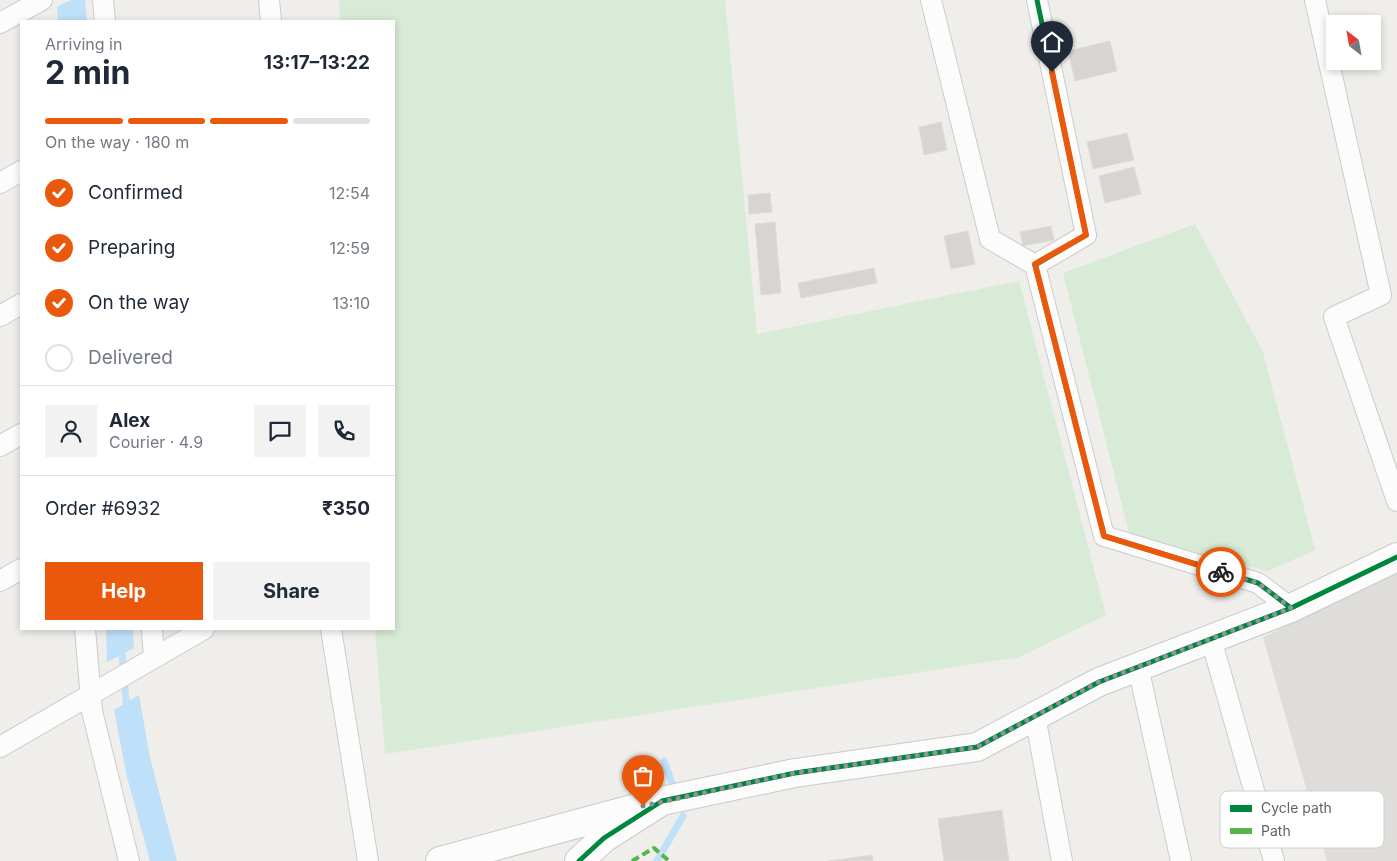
<!DOCTYPE html>
<html lang="en">
<head>
<meta charset="utf-8">
<style>
  :root { --surface:#fff; --page:#f2f2f3; --text:#1f2937; --muted:#747a83; --line:#e0e1e3; --accent:#ea580c }
  body { margin:0; font-family:Inter,sans-serif; background:var(--page); color:var(--text); height:100vh; display:flex; flex-direction:column; font-size:19px; white-space:nowrap }
  * { box-sizing:border-box; margin:0 }
  p { font-size:16px; color:var(--muted) }
  .icon { flex:none; width:28px; height:28px; fill:none; stroke:currentColor; stroke-width:2; stroke-linecap:round; stroke-linejoin:round }
  .map { position:relative; flex:1; overflow:hidden }
  .drawer { position:absolute; left:20px; top:20px; width:375px; height:610px; display:flex; flex-direction:column; background:var(--surface); border-radius:0px; box-shadow:0 2px 8px #0003 }
  .drawer>* { flex:none }
  .needle { width:32px; rotate:329deg }
  .controls { position:absolute; left:1326px; top:15px; display:grid; gap:10px }
  .controls a { display:grid; place-items:center; width:55px; height:55px; border-radius:0px; background:var(--surface); box-shadow:0 2px 8px #0003; font-size:25px }
  .pin { position:absolute; display:grid; place-items:center; width:42px; height:42px; color:#fff; margin:-51px -21px; border-radius:50% 50% 50% 0; rotate:-45deg; box-shadow:0 0 5px #0007 }
  .pin .icon { rotate:45deg }
  .courier { position:absolute; display:grid; place-items:center; width:50px; height:50px; margin:-25px; border:4px solid #ea580c; border-radius:50%; background:#fff; color:#222; box-shadow:0 1px 6px #0007 }
  .overview em { font-style:normal; font-weight:700 }
  .overview div { display:flex; flex-direction:column-reverse }
  .overview { display:flex; align-items:center; justify-content:space-between; height:85px; padding:0 25px }
  h1 { font-size:32px; font-weight:700; line-height:38px }
  .bar { display:grid; grid-template-columns:repeat(4,1fr); gap:8px 5px; align-content:center; height:60px; padding:0 25px }
  .bar i { height:6px; border-radius:4px; background:var(--line) }
  .bar .selected { background:var(--accent) }
  .bar p { grid-column:span 4 }
  .line { display:flex; align-items:center; gap:12px; padding:0 25px; border-top:1px solid var(--line) }
  .line div { flex:1 }
  .round { display:grid; place-items:center; flex:none; width:52px; height:52px; border-radius:0px; background:var(--page) }
  ol { padding:0 25px; list-style:none }
  li { display:flex; align-items:center; gap:15px; height:55px }
  li p { margin-inline-start:auto }
  li .icon { padding:5px; border-radius:50%; background:var(--accent); color:#fff; stroke-width:4 }
  li:last-child { color:var(--muted) }
  li i { width:28px; height:28px; border:2px solid var(--line); border-radius:50% }
  .cta { display:flex; gap:10px; margin-top:auto; padding:10px 25px }
  .cta a { flex:1; height:58px; border-radius:0px; background:var(--accent); color:#fff; font-size:20px; font-weight:700; line-height:58px; text-align:center }
  .cta a+a { background:var(--page); color:var(--text) }
  .map>svg:first-child { display:block }
</style>
</head>
<body>
<div class="map">
<svg width="1397" height="861" viewBox="0 0 1397 861">
  <rect width="100%" height="100%" fill="#efeeea"/>
  <path fill="#dfddda" d="M1397,572V861H1327L1263,637Z"/>
  <path fill="#d8ebd6" d="M339,0H725L757,334L1019,281L1106,615L1019,657L385,754L375,629H394V21H340Z
    M1195,224L1263,352L1315,550L1268,571L1130,536L1063,273Z"/>
  <path fill="#bfe0f9" d="M71,0H85L87,21H58L57,7Z
    M106,629H133L134,648L107,662Z
    M139,695L150,758L177,861H150L127,777L114,710Z"/>
  <g fill="none" stroke-linecap="round" stroke-linejoin="round">
    <path stroke="#bfe0f9" stroke-width="7" d="M120,629L127,712
      M664,761L673,786
      M657,861L683,816"/>
  </g>
  <path fill="#d6d5d3" stroke="#deddd9" d="M1110,41L1117,71L1075,81L1068,51Z
    M941,122L947,150L924,155L919,127Z
    M1127,133L1134,160L1093,169L1087,142Z
    M1134,167L1141,194L1105,203L1099,176Z
    M770,193L772,212L749,214L748,195Z
    M775,222L781,293L761,295L755,224Z
    M1051,226L1054,240L1023,246L1020,232Z
    M968,231L975,264L951,269L944,236Z
    M874,268L877,283L801,298L798,283Z
    M1002,810L1009,861H944L938,819Z
    M872,855L873,861H829Z"/>
  <g fill="none" stroke-linecap="round" stroke-linejoin="round">
    <g stroke="#cbcccc" stroke-width="22">
      <path id="street" d="M103,0L105,21
        M269,0L271,21
        M931,0L990,239L1035,265
        M1037,0L1086,235L1035,265L1104,536L1258,583L1291,608
        M1315,0L1381,295L1334,317L1397,501
        M0,23L42,0
        M0,183L21,171
        M0,316L21,304
        M0,446L21,434
        M0,581L21,569
        M85,629L92,711L129,861
        M152,629L154,658
        M331,629L368,861
        M1211,639L1274,861
        M1138,667L1181,861
        M1035,716L1062,861
        M0,747L204,629"/>
    </g>
    <g stroke="#cacacb" stroke-width="30">
      <path id="secondary" d="M440,861L636,808
        M579,861L604,838L662,801L795,773L977,747L1099,682L1291,608L1397,557"/>
    </g>
    <use href="#street" stroke="#fdfcfc" stroke-width="20"/>
    <use href="#secondary" stroke="#fdfcfc" stroke-width="28"/>
    <path stroke="#58b549" stroke-width="4" stroke-dasharray="8 4" stroke-linecap="butt" d="M632,861L654,848L669,861"/>
    <g stroke="#fff" stroke-width="8">
      <path id="cycleway" d="M1037,0L1086,235L1035,265L1104,536L1258,583L1291,608
        M579,861L604,838L662,801L795,773L977,747L1099,682L1291,608L1397,557"/>
    </g>
    <use href="#cycleway" stroke="#00873e" stroke-width="5"/>
  </g>
  <g fill="none" stroke-linecap="round" stroke-linejoin="round">
    <path stroke="#919496" stroke-width="5" stroke-dasharray="0 9" d="M643,806L795,773L977,747L1098,682L1291,608L1258,583L1221,572"/>
    <path stroke="#ea580c" stroke-width="6" d="M1052,72L1086,235L1035,264L1104,536L1221,572"/>
  </g>
  <rect x="1220" y="791" width="164" height="57" rx="8" fill="#fff" stroke="#cfd0d2" stroke-width="1"/>
  <rect x="1230" y="805" width="22" height="7" fill="#00873e"/>
  <rect x="1230" y="828" width="22" height="6" fill="#58b549"/>
  <g font-size="14" fill="#5f6368">
    <text x="1261" y="813">Cycle path</text>
    <text x="1261" y="836">Path</text>
  </g>
</svg>
<div class="controls">
<a><svg class="needle" viewBox="-14 -14 28 28"><path d="M0-13l5 13h-10z" fill="#e53935"/><path d="M0 13l5-13h-10z" fill="#747a83"/></svg></a>
</div>
<div class="pin" style="left:643px;top:806px;background:#ea580c"><svg class="icon" aria-label="bag" viewBox="0 0 24 24"><path d="M5 8h14l-1 12H6zM9 8a3 3 0 0 1 6 0"/></svg></div>
<div class="pin" style="left:1052px;top:72px;background:#1f2937"><svg class="icon" aria-label="home" viewBox="0 0 24 24"><path d="M3 11l9-7 9 7M6 9v11h12V9"/></svg></div>
<div class="courier" style="left:1221px;top:572px"><svg class="icon" aria-label="bike" viewBox="0 0 24 24"><circle cx="6" cy="16" r="4"/><circle cx="18" cy="16" r="4"/><path d="M6 16l4-8h5l3 8M10 8l3 8H6M13 5h3"/></svg></div>
<section class="drawer">
<div class="overview"><div><h1>2 min</h1><p>Arriving in</p></div><em>13:17–13:22</em></div>
<div class="bar"><i class="selected"></i><i class="selected"></i><i class="selected"></i><i></i><p>On the way · 180 m</p></div>
<ol>
<li><svg class="icon" aria-label="check" viewBox="0 0 24 24"><path d="M5 12l5 5 9-10"/></svg>Confirmed<p>12:54</p></li>
<li><svg class="icon" aria-label="check" viewBox="0 0 24 24"><path d="M5 12l5 5 9-10"/></svg>Preparing<p>12:59</p></li>
<li><svg class="icon" aria-label="check" viewBox="0 0 24 24"><path d="M5 12l5 5 9-10"/></svg>On the way<p>13:10</p></li>
<li><i></i>Delivered</li>
</ol>
<div class="line" style="height:90px"><a class="round"><svg class="icon" aria-label="person" viewBox="0 0 24 24"><circle cx="12" cy="8" r="4"/><path d="M4 21q1-7 8-7t8 7"/></svg></a><div><b>Alex</b><p>Courier · 4.9</p></div><a class="round"><svg class="icon" aria-label="chat" viewBox="0 0 24 24"><path d="M4 5h16v11H9l-5 4z"/></svg></a><a class="round"><svg class="icon" aria-label="phone" viewBox="0 0 24 24"><path d="M5 4h4l2 5-3 2q2 4 5 5l2-3 5 2v4C11 20 4 13 5 4z"/></svg></a></div>
<div class="line" style="height:65px"><div>Order #6932</div><b>₹350</b></div>
<div class="cta"><a>Help</a><a>Share</a></div>
</section>
</div>
</body>
</html>
